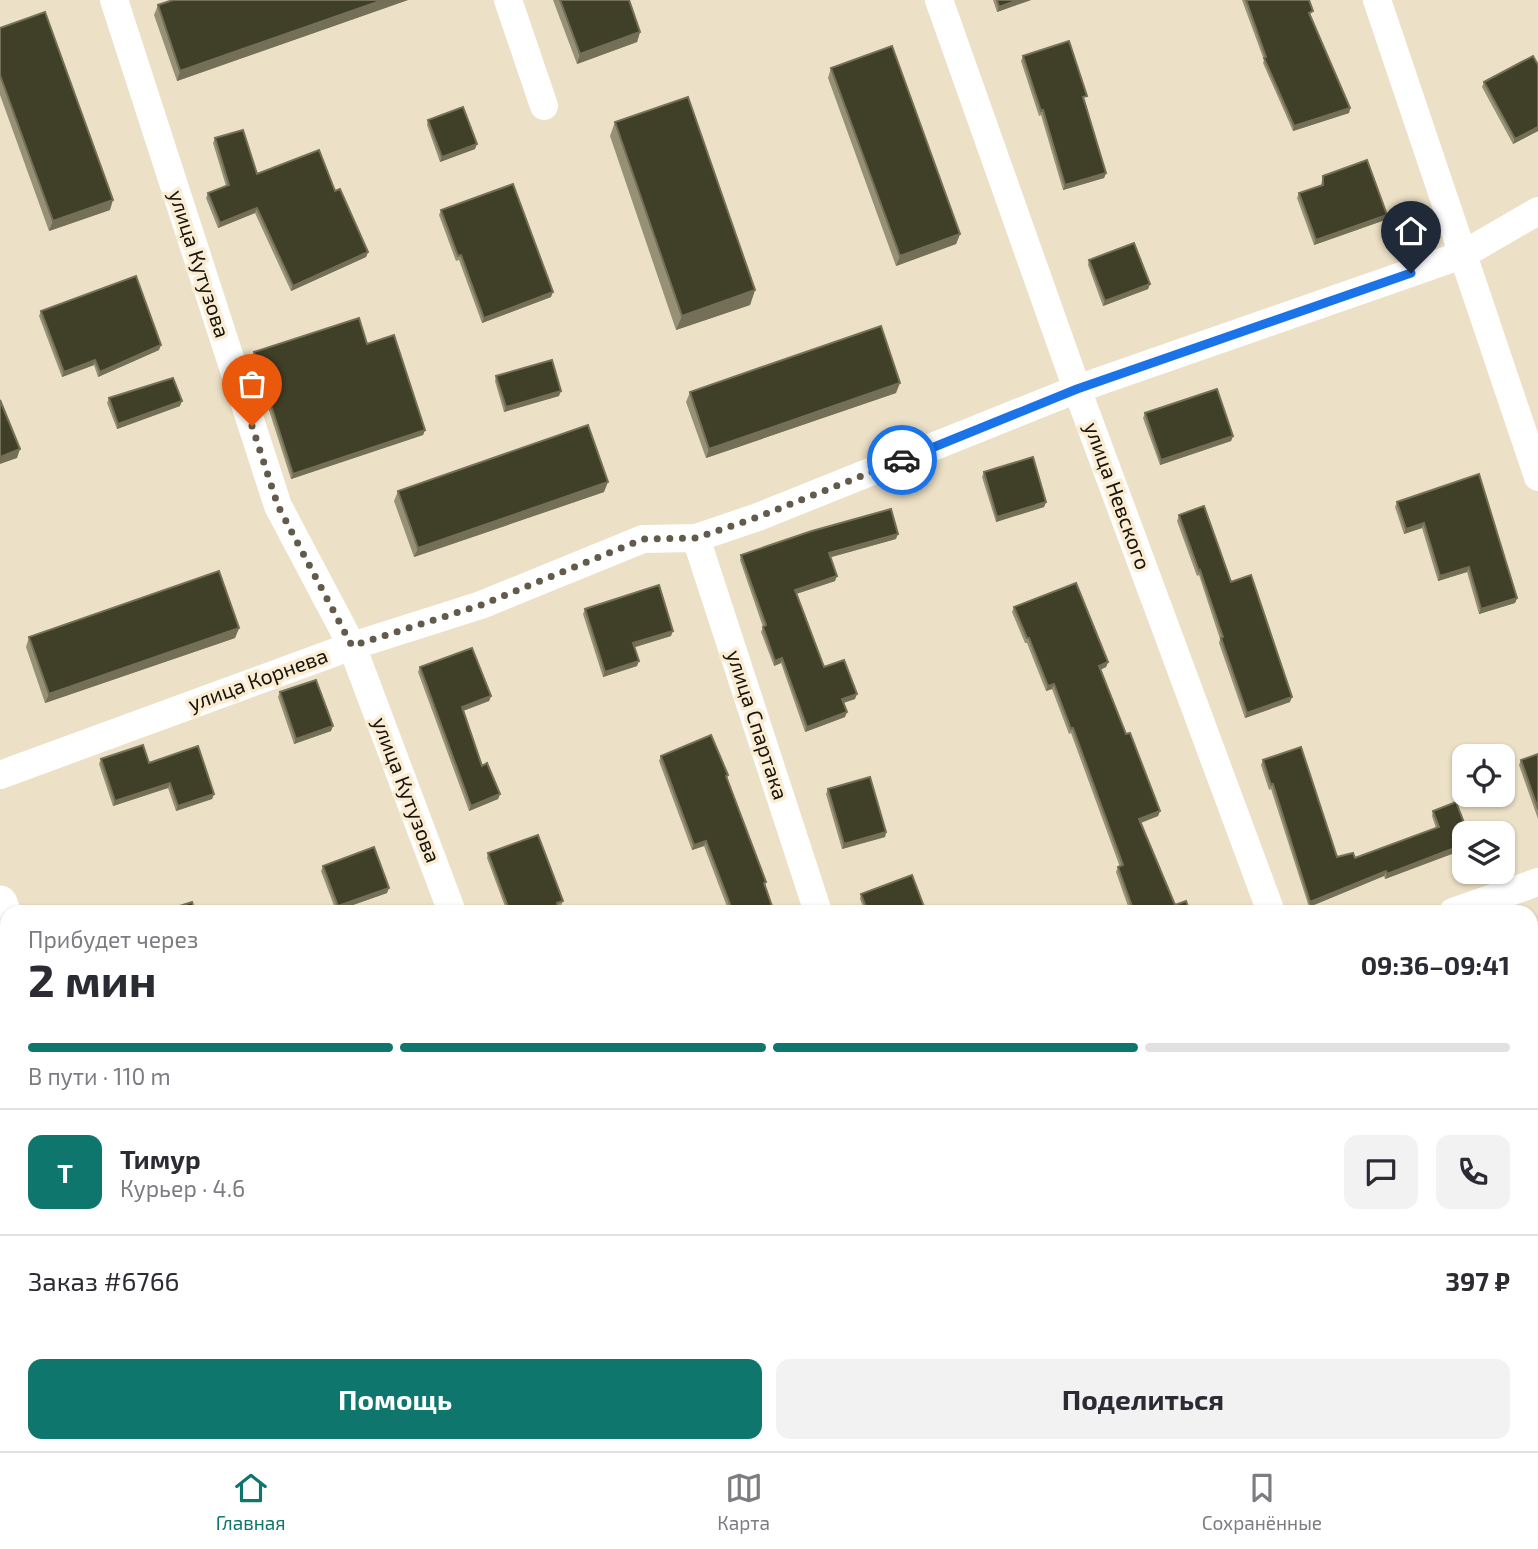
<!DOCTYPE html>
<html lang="ru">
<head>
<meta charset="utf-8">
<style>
  :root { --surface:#fff; --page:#f2f2f3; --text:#2b2b33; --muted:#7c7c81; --line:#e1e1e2; --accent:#0f766e }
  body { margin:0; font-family:"Exo 2",sans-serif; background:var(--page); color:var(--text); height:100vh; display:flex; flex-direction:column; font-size:26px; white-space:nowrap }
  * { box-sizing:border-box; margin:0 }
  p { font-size:23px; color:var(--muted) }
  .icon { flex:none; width:38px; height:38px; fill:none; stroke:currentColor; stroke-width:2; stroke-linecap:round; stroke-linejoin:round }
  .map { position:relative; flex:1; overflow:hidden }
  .panel { position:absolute; left:0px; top:905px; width:1538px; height:548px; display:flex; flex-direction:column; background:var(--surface); border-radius:21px 21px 0 0; box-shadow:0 2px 5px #0004 }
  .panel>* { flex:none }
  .fabs { position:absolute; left:1452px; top:744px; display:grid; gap:14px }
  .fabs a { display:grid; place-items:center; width:63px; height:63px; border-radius:14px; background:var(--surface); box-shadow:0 2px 5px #0004; font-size:35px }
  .pin { position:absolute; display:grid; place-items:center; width:60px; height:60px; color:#fff; margin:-72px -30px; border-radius:50% 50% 50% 0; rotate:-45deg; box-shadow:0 0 7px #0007 }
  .pin .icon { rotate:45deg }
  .courier { position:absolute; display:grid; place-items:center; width:70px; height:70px; margin:-35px; border:5px solid #1a73e8; border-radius:50%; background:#fff; color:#222; box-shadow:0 2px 9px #0007 }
  .summary em { font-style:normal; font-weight:700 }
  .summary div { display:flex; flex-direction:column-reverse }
  .summary { display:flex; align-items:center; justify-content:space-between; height:119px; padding:0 28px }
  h1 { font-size:46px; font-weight:700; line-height:52px }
  .bar { display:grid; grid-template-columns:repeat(4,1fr); gap:10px 7px; align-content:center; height:84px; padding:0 28px }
  .bar i { height:9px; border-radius:5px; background:var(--line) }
  .bar .on { background:var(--accent) }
  .bar p { grid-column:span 4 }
  .line { display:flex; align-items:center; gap:18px; padding:0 28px; border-top:2px solid var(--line) }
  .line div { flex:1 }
  .round { display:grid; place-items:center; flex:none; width:74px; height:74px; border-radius:14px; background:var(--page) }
  .cta { display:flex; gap:14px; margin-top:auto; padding:14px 28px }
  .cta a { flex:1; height:80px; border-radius:14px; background:var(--accent); color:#fff; font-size:28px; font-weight:700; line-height:80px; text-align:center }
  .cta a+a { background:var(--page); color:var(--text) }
  .tab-bar { display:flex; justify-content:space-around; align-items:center; height:98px; border-top:2px solid var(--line); background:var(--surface); font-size:19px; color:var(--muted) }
  .tab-bar a { display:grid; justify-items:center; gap:4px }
  .tab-bar .on { color:var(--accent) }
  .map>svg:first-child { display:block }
</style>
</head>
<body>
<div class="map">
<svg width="1538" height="1451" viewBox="0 0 1538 1451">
  <rect width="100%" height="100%" fill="#ece0c6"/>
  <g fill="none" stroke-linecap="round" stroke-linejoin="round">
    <path stroke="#fff" stroke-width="28" d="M114,0L278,506L352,646L452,912
      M508,0L544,106
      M939,0L1077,389L1271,912
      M1377,0L1538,477
      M696,538L818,912
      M0,775L352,646L481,605L643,539L696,538L758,517L1077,389L1462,255L1538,211
      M1453,912L1538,882
      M650,1446L652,1451
      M1005,1446L1007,1451
      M1441,1446L1443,1451"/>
    <path stroke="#fff" stroke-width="35" d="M0,903L7,922
      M195,1446L197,1451"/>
  </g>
  <path fill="#969077" d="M408,0L177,81L154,15L158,5Z
    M553,0H629L640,32L637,42L577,64Z
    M993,0H1031L997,12Z
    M1242,0H1309L1311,16L1350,108L1349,113L1293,131L1263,63L1264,60Z
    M0,28L110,210L49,231L0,95Z
    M1023,56L1086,101H1085L1106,173L1104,178L1063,190L1041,115L1039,116L1021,61Z
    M1538,65V131L1513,144L1482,87L1484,82Z
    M831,68L960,234L956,244L896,266L828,78Z
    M428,120L475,149L440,162L427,125Z
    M615,122L755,290L750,305L676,330L610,136Z
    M215,138L257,174L335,191L368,252L366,257L291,291L255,213L218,228L206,198L208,193L226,186L213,143Z
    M1323,176L1385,220L1314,245L1297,198L1299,193L1321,185Z
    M441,210L551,297L482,323L459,260L456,261L439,215Z
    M1089,260L1150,284L1148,289L1103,306L1088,265Z
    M41,311L159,350L98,377L94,365L62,377L39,316Z
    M367,344L425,430L423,435L291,479L252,357L254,352Z
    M496,376L559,396L504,412L495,381Z
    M690,392L896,393L706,458L686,402Z
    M109,398L180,406L117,429L107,403Z
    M1145,413L1233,436L1231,441L1160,465L1143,418Z
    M984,472L1046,502L1044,507L996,522L982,477Z
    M398,491L604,492L414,557L394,501Z
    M1397,502L1517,598L1515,603L1479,614L1467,572L1438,581L1422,528L1404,534L1395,507Z
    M1179,515L1231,582L1290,702L1245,718L1219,643L1220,639L1199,575L1197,576L1177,521Z
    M896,539L831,557L835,581L796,594L824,667L855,699L843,703L845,717L805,732L781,663L774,666L761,632L763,627L740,560L741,555Z
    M1014,607L1108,662L1106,667L1101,669L1126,734L1160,811L1158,816L1141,823L1175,905L1190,912H1130L1116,872L1118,867H1120L1071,733L1069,734L1052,689L1046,691L1027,643H1025L1012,612Z
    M585,609L671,636L635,647L637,666L603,677L583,614Z
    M239,628L235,638L45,703L26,647L29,637Z
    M420,667L491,696L489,701L463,711L482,766L500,794L498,799L469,811L418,672Z
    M280,692L331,731L294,744L278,697Z
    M1538,754V819L1519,765L1521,760Z
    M661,756L728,775L727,779L766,882L765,886L774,912H729L704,846L692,850L659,761Z
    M101,759L149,763L214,794L212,799L176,811L168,788L113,806L99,764Z
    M1263,760L1337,857L1355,858L1436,828L1432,816L1433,811L1465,833V849L1385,879L1384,876L1309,907L1271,789L1269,790L1261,765Z
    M828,789L886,832L885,837L842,849L826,794Z
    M488,853L563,901L561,906L558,907L560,912H507L487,858Z
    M323,866L387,893L336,911L321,871Z
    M861,894L926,912H865L860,899Z
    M531,1446H599L601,1451H533Z
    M904,1446H966L968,1451H905Z
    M1061,1446H1114L1116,1451H1063Z
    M1498,1446H1531L1538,1451H1500Z"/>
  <path fill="#746f57" d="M383,0H408L177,81L180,71Z
    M1018,0H1031L997,12L999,7Z
    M640,32L637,42L577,64L580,54Z
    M1350,108L1349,113L1293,131L1294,126Z
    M1538,127V131L1513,144L1515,139Z
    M477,144L475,149L440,162L442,157Z
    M1106,173L1104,178L1063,190L1065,185Z
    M113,200L110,210L49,231L53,221Z
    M257,208L255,213L218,228L220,223Z
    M1387,215L1385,220L1314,245L1316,240Z
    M960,234L956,244L896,266L900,256Z
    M368,252L366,257L291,291L293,286Z
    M1150,284L1148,289L1103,306L1105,301Z
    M755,290L750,305L676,330L682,316Z
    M553,292L551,297L482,323L484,318Z
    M161,345L159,350L98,377L100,372Z
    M95,360L94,365L62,377L64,372Z
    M900,383L896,393L706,458L709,449Z
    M561,391L559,396L504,412L506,407Z
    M182,401L180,406L117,429L118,424Z
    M425,430L423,435L291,479L293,474Z
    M1233,436L1231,441L1160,465L1161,460Z
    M20,449L17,458L0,464V457Z
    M608,482L604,492L414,557L418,548Z
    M1046,502L1044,507L996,522L997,517Z
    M1424,523L1422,528L1404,534L1406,529Z
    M898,534L896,539L828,558L829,553Z
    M1469,567L1467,572L1438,581L1440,576Z
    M837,576L835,581L793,595L795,590Z
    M1517,598L1515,603L1479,614L1481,609Z
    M239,628L235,638L45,703L49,694Z
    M673,631L671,636L632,648L633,643Z
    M782,658L781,663L774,666L775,661Z
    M639,661L637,666L603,677L605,672Z
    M1108,662L1106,667L1098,671L1099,666Z
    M1054,684L1052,689L1046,691L1048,686Z
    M857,694L855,699L840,704L842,699Z
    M491,696L489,701L460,712L462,707Z
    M1292,697L1290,702L1245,718L1247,713Z
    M847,712L845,717L805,732L807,727Z
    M333,726L331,731L294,744L296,739Z
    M170,783L168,788L113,806L115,801Z
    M214,794L212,799L176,811L178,806Z
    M500,794L498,799L469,811L471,806Z
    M1160,811L1158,816L1137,824L1139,819Z
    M886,832L885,837L842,849L844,844Z
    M706,841L704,846L692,850L694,845Z
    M1465,844V849L1385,879L1387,874Z
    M1386,871L1384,876L1309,907L1310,902Z
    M389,888L387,893L336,911L338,906Z
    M1538,995V999L1531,1002V998Z
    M7,1144V1162L0,1163V1146Z"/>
  <path fill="#403f28" stroke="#746f57" stroke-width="2" d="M173,0H383L180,71L158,5Z
    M560,0H629L640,32L580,54Z
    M997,0H1018L999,7Z
    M1246,0H1309L1313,11L1309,13L1350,108L1294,126L1264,58L1266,57Z
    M45,12L113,200L53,221L0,75V28Z
    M1069,41L1087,96L1083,97L1106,173L1065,185L1043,110L1041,111L1023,56Z
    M892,46L960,234L900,256L831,68Z
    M1533,56L1538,65V127L1515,139L1484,82Z
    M688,97L755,290L682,316L615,122Z
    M463,107L477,144L442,157L428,120Z
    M243,130L257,174L319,150L335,191L340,189L368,252L293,286L257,208L220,223L208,193L229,185L215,138Z
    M1367,160L1387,215L1316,240L1299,193L1323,185V176Z
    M513,184L553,292L484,318L461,255L458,256L441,210Z
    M1134,243L1150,284L1105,301L1089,260Z
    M136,276L161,345L100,372L95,360L64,372L41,311Z
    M359,318L367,344L394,335L425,430L293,474L254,352Z
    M881,326L900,383L709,449L690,392Z
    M552,360L561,391L506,407L496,376Z
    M173,378L182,401L118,424L109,398Z
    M1217,389L1233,436L1161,460L1145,413Z
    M0,400L20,449L0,457Z
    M588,425L608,482L418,548L398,491Z
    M1033,457L1046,502L997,517L984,472Z
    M1479,474L1517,598L1481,609L1469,567L1440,576L1424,523L1406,529L1397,502Z
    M1204,506L1231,582L1251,575L1292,697L1247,713L1221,638L1223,637L1200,570L1199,571L1179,515Z
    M891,509L898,534L829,553L837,576L795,590L824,667L844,660L857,694L842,699L847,712L807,727L782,658L775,661L763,627L766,625L741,555L812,531Z
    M219,571L239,628L49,694L29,637Z
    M1076,583L1108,662L1099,666L1126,734L1130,733L1160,811L1139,819L1175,905L1186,901L1190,912H1134L1118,867L1123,865L1073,728L1071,729L1054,684L1048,686L1029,638H1027L1014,607Z
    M659,585L673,631L633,643L639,661L605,672L585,609Z
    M472,648L491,696L462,707L482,766L487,763L500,794L471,806L420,667Z
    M316,680L333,726L296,739L280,692Z
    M711,735L728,775L726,776L766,882L764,883L774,912H733L706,841L694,845L661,756Z
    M143,745L149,763L198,746L214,794L178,806L170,783L115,801L101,759Z
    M1301,747L1337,857L1353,853L1355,858L1439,827L1433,811L1456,802L1468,833H1465V844L1387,874L1386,871L1310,902L1273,784L1271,785L1263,760Z
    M1538,754V809L1521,760Z
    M870,777L886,832L844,844L828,789Z
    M538,835L563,901L557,903L560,912H510L488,853Z
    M374,847L389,888L338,906L323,866Z
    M912,875L926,912H868L861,894Z
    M192,902L195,912H161Z
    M1538,945V995L1531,998V947Z
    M0,1031L7,1064V1144L0,1146Z
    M1531,1345L1538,1365V1451H1503L1502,1446H1531Z
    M535,1446H599L601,1451H536H537Z
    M907,1446H966L968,1451H909Z
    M1065,1446H1114L1116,1451H1067Z
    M1363,1446H1378L1379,1451H1347Z"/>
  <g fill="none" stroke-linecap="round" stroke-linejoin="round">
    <path stroke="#625b4c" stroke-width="7" stroke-dasharray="0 12.6" d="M252,426L278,506L352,646L481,605L643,539L696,538L758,517L902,460"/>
    <path stroke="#1a73e8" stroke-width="9" d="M902,460L1077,389L1411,273"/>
  </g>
  <g text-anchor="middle" stroke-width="7" stroke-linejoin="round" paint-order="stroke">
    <g font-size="21" fill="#17130a" stroke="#faedd3">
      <text transform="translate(199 264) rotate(72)" y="7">улица Кутузова</text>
      <text transform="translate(1117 496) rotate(70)" y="7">улица Невского</text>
      <text transform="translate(258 680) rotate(-20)" y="7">улица Корнева</text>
      <text transform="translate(757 725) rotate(72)" y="7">улица Спартака</text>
      <text transform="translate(406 790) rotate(69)" y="7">улица Кутузова</text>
    </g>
  </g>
</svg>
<div class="fabs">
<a><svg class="icon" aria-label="locate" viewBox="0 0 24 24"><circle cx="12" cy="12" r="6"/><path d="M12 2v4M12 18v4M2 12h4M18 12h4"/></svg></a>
<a><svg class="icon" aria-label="layers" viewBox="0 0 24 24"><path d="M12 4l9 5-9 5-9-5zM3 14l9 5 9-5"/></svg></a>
</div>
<div class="pin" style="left:252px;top:426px;background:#ea580c"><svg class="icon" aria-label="bag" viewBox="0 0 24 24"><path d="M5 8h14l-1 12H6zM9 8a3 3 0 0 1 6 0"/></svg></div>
<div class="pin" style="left:1411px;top:273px;background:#1f2937"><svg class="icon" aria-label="home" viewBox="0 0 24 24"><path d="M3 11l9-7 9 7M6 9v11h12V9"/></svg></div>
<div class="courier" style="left:902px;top:460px"><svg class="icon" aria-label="car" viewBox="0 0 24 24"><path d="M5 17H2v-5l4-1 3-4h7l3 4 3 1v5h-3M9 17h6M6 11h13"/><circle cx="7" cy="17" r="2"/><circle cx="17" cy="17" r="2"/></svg></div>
<section class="panel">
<div class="summary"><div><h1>2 мин</h1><p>Прибудет через</p></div><em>09:36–09:41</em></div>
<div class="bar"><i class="on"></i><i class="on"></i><i class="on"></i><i></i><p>В пути · 110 m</p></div>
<div class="line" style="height:126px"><b class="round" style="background:var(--accent);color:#fff">Т</b><div><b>Тимур</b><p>Курьер · 4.6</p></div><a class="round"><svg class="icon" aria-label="chat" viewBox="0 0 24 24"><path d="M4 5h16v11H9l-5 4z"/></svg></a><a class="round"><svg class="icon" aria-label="phone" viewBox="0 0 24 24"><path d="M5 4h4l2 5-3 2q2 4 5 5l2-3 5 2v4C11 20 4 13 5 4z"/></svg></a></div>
<div class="line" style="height:91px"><div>Заказ #6766</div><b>397 ₽</b></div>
<div class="cta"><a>Помощь</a><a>Поделиться</a></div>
</section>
</div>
<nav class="tab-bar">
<a class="on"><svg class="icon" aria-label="home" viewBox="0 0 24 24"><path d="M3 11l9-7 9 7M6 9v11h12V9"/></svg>Главная</a>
<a><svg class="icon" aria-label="map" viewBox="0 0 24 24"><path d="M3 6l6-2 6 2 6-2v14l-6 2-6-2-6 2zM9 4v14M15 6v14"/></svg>Карта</a>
<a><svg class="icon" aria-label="saved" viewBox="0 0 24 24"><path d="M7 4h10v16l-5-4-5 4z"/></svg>Сохранённые</a>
</nav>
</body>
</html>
